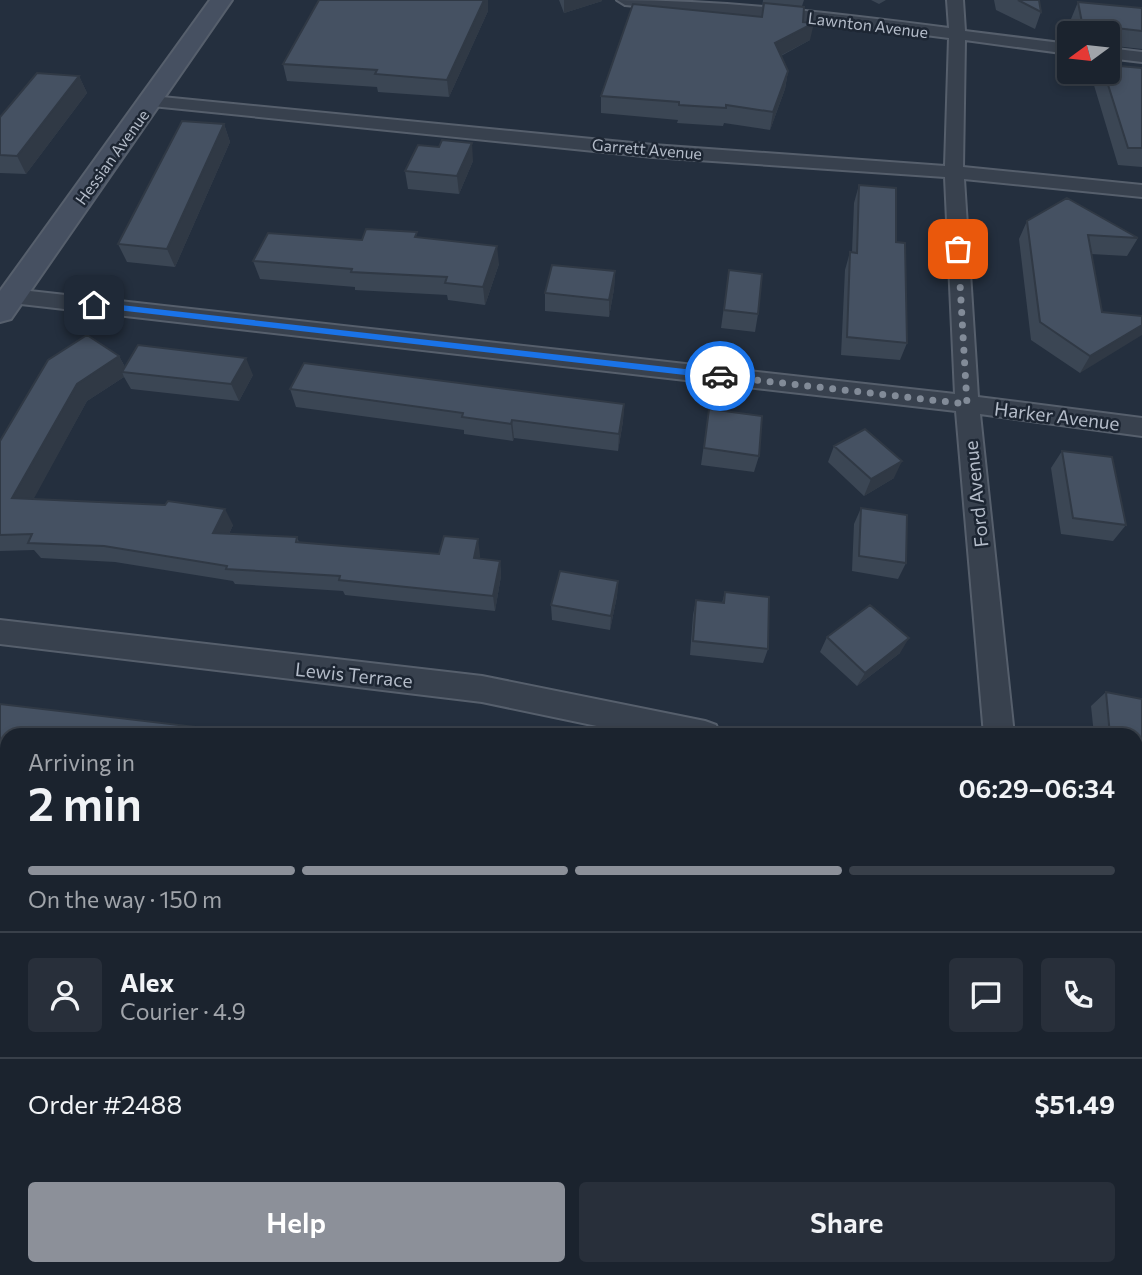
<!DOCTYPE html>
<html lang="en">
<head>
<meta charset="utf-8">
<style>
  :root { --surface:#1b232e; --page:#282f3a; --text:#f1f3f6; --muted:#a0a4aa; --line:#39404a; --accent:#8c9099 }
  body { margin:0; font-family:Commissioner,sans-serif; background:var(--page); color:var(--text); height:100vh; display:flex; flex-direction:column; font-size:26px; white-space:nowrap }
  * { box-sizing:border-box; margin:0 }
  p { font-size:23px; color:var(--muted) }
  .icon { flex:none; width:38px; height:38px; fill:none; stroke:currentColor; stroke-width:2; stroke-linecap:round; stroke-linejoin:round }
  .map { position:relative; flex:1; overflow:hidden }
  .sheet { position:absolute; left:0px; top:728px; width:1143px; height:548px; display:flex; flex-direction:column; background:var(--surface); border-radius:21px 21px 0 0; box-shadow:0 4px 10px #0003,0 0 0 2px var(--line) }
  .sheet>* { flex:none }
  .needle { width:46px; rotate:255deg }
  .buttons { position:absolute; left:1057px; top:21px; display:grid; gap:14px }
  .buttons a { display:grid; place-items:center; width:63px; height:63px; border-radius:7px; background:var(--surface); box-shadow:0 4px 10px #0003,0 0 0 2px var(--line); font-size:35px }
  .pin { position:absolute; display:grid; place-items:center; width:60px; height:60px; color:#fff; margin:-30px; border-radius:14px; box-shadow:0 4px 10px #0006 }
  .courier { position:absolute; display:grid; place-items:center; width:70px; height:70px; margin:-35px; border:5px solid #1a73e8; border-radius:50%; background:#fff; color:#222; box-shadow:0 2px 9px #0007 }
  .overview em { font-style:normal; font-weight:600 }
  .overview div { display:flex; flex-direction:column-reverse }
  .overview { display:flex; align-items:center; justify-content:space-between; height:119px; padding:0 28px }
  h1 { font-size:46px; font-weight:600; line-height:52px }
  .bar { display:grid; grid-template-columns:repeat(4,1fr); gap:10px 7px; align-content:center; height:84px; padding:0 28px }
  .bar i { height:9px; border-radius:5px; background:var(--line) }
  .bar .on { background:var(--accent) }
  .bar p { grid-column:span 4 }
  .line { display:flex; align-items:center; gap:18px; padding:0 28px; border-top:2px solid var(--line) }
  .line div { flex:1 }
  .round { display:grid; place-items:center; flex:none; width:74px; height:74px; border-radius:7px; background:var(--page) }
  .primary-button { display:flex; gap:14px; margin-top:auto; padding:14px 28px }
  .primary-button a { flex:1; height:80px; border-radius:7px; background:var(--accent); color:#fff; font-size:28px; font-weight:600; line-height:80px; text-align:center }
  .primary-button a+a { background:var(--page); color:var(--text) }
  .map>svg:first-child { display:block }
</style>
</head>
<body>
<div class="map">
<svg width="1142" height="1275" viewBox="0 0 1142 1275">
  <rect width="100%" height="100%" fill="#242f3e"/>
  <path fill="#263c3f" d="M0,876L7,883V1269H515L514,1275H0Z"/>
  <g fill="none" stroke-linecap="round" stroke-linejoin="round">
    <path fill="#394c67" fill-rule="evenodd" d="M0,1018L7,1022V1038L0,1034Z
      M199,1269H221L225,1275H203Z"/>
    <g stroke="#565f6c" stroke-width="4">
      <path id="street" d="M617,0C728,0 839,14 949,28L947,0H963L965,31L1069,44V54L965,40L963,167L1142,185V197L964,179L978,397L1142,418V436L980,414L1014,735H984L956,411L12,303L4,301L1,296L4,291L12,289L955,394L945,177L653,157L152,106L143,101L152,96L653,145L945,166L949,38L862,27L625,5Z
        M1108,48L1142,52V62L1108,58Z
        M0,620L482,676L705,721L716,725L720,735H640L482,702L0,644Z
        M864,1269H904V1275H864Z"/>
    </g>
    <g stroke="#565f6c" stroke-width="4">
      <path id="secondary" d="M210,0H232L11,319L0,322V291Z"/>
    </g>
    <use href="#street" fill="#38414e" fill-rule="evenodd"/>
    <use href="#secondary" fill="#465061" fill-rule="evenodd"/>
  </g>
  <path fill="#3b4654" d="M559,0H602V1L564,13Z
    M763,0H804L802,6L803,22L810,40L781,56L788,71L785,89L770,130L724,123L723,126L677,123L678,120L601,113V96L761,17Z
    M871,0H886L879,4Z
    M994,0H1039L1041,12L1035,29L996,10Z
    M1078,2L1142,8V49L1115,46L1108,60V33H1073L1071,19Z
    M488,11L449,97L378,92L377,87L287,81L283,64Z
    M1142,68V167L1118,165L1093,82L1098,72H1108Z
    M79,76L87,93L26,174L0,173V117Z
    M224,124L230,142L175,267L127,262L118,244Z
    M473,161L459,194L408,189L405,171Z
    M859,185L896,242L907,343L900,360L841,355L845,270L850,252H852L854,203Z
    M1027,221L1138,238L1127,256L1091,254L1102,312L1142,316L1080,373L1031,340L1019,239Z
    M418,237L499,264L485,305L448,300L447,295L355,290V287L260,279L253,261L362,240Z
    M729,270L758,314L755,332L721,328Z
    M615,271L614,289L609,317L545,311V293Z
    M119,356L125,367L253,375L239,401L131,389L124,377L87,401L33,499L233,525L229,534L297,537L299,542L439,554L480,555L479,559L500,561L501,576L495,611L345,595L343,591L235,584L233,581L115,562L41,558L34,550L0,551V441Z
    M290,389L624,404L623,421L618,451L514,438L513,441L464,434V430L296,407Z
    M709,409L759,456L754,472L701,465Z
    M834,446L894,478L864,496L828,462Z
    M1062,451L1126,525L1113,541L1061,534L1051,468Z
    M861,508L906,563L898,579L852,571L854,524Z
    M618,581L617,596L610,630L552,620L551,605Z
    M725,592L768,649L763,663L690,655L693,615L696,600L722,603Z
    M827,637L900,653L857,686L820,652Z
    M1106,692L1142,699L1136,735H1094L1091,706Z
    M0,704L230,731L233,735H7V763L3,762L0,768Z
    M656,1269H732L733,1275H657Z
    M1108,1269H1136L1141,1275H1117Z"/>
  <path fill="#303945" d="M484,0H488V11L449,97L447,80Z
    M564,0H602V1L564,13Z
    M814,23L810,40L772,60L775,43Z
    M1116,28L1109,44L1116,43L1108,60V43L1114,31Z
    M788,71L785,89L770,130L773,112Z
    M79,76L87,93L26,174L17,156Z
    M224,124L230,142L175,267L167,249Z
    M472,143L473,161L459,194L457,176Z
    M497,246L499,264L485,305L483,287Z
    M615,271L614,289L609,317V300Z
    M1142,325V335L1080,373L1090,356Z
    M119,356L128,373L122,372L124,377L87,401L25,515L12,498L77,384Z
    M246,358L253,375L239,401L231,384Z
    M624,404L623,421L618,451L619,434Z
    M512,420L514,438L513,441L511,424Z
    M902,461L894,478L864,496L871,479Z
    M225,509L233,525L222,549L213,533Z
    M478,539L480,555L476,574L474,558Z
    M500,561L501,576L495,611L493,596Z
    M618,581L617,596L610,630L611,616Z
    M909,638L900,653L857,686L865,673Z
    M0,760L3,762L1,768L0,767Z"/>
  <path fill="#455162" stroke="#303945" stroke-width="2" d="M319,0H484L447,80L375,74L377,70L283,64Z
    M1018,0H1039L1041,12Z
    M1078,2L1142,8V31L1116,28L1114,31L1116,43L1108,45V33H1084Z
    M764,3L804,7L803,22L814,23L775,43L788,71L773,112L726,105V108L679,105V102L601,96L633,4L762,17Z
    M1108,65L1142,68V148H1128L1104,72H1108Z
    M37,73L79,76L17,156L0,155V117Z
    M182,121L224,124L167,249L118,244Z
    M442,140L472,143L457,176L405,171L418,145L439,147Z
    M859,185L896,188V242L905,243L907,343L847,337L850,252L857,253Z
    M1067,198L1138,238L1088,235L1102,312L1142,316V325L1090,356L1040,322L1027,221Z
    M366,229L417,232L415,237L497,246L483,287L445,283L447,277L351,272L352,269L253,261L268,233L362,240Z
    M552,265L615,271L609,300L545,293Z
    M729,270L762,274L758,314L724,310Z
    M87,335L119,356L77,384L12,498L165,505L168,501L225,509L213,533L297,537L296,542L439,554L444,536L478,539L474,558L500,561L493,596L339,580L340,576L226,569L227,566L104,546L28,543L32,534L0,535V441L48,360Z
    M138,345L246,358L231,384L122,372Z
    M304,363L624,404L619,434L512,420L511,424L462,417L463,413L290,389Z
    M709,409L762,416L759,456L704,448Z
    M865,429L902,461L871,479L834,446Z
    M1062,451L1112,457L1126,525L1073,518Z
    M861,508L907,515L906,563L859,556Z
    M560,571L618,581L611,616L551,605Z
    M725,592L769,597L768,649L693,641L696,600L724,603Z
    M870,605L909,638L865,673L827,637Z
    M1106,692L1142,699V1118L1136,1140V735H1110Z
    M0,704L230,731L228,735H7V752L0,751Z
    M1136,1175L1142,1179V1271L1141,1275H1134L1125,1269H1136Z
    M660,1269H732L733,1275H660Z"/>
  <path fill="#1a73e8" d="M94,302L720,373L724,376L720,379L91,307L89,305Z"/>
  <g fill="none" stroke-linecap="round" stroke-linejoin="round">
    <path stroke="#828b98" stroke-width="7" stroke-dasharray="0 12.6" d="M720,376L967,404L958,249"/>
  </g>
  <g text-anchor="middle" stroke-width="5" stroke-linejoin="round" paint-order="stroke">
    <g font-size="16" fill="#b4bcc9" stroke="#1d2633">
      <text transform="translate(868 25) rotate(7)" y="6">Lawnton Avenue</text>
      <text transform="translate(647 149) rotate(5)" y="6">Garrett Avenue</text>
      <text transform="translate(112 157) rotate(-54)" y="6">Hessian Avenue</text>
    </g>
    <g font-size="19" fill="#b4bcc9" stroke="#1d2633">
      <text transform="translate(1057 416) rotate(7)" y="7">Harker Avenue</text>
      <text transform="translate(976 494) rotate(-96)" y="7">Ford Avenue</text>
      <text transform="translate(354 675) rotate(6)" y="7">Lewis Terrace</text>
    </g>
  </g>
</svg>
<div class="buttons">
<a><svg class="needle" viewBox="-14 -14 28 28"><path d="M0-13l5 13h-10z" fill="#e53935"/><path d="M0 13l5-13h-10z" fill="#a0a4aa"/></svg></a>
</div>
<div class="pin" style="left:958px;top:249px;background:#ea580c"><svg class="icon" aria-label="bag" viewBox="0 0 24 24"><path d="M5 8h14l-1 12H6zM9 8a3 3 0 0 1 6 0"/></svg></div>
<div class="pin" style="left:94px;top:305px;background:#1f2937"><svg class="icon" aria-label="home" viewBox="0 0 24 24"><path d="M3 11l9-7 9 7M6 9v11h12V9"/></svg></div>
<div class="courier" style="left:720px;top:376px"><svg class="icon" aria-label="car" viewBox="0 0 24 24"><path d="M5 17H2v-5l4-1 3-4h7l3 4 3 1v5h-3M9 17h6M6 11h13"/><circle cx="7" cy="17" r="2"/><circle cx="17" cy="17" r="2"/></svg></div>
<section class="sheet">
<div class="overview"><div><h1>2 min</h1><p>Arriving in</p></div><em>06:29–06:34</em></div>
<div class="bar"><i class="on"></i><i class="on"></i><i class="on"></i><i></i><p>On the way · 150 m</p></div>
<div class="line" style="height:126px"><a class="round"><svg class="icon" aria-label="person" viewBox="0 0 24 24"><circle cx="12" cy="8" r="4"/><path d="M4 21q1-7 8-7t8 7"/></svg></a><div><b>Alex</b><p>Courier · 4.9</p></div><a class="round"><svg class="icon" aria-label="chat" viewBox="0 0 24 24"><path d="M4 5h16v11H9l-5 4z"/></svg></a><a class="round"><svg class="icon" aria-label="phone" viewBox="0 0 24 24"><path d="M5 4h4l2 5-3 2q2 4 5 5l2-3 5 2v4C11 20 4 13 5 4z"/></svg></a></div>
<div class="line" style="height:91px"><div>Order #2488</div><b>$51.49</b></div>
<div class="primary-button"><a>Help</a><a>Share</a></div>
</section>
</div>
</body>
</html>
